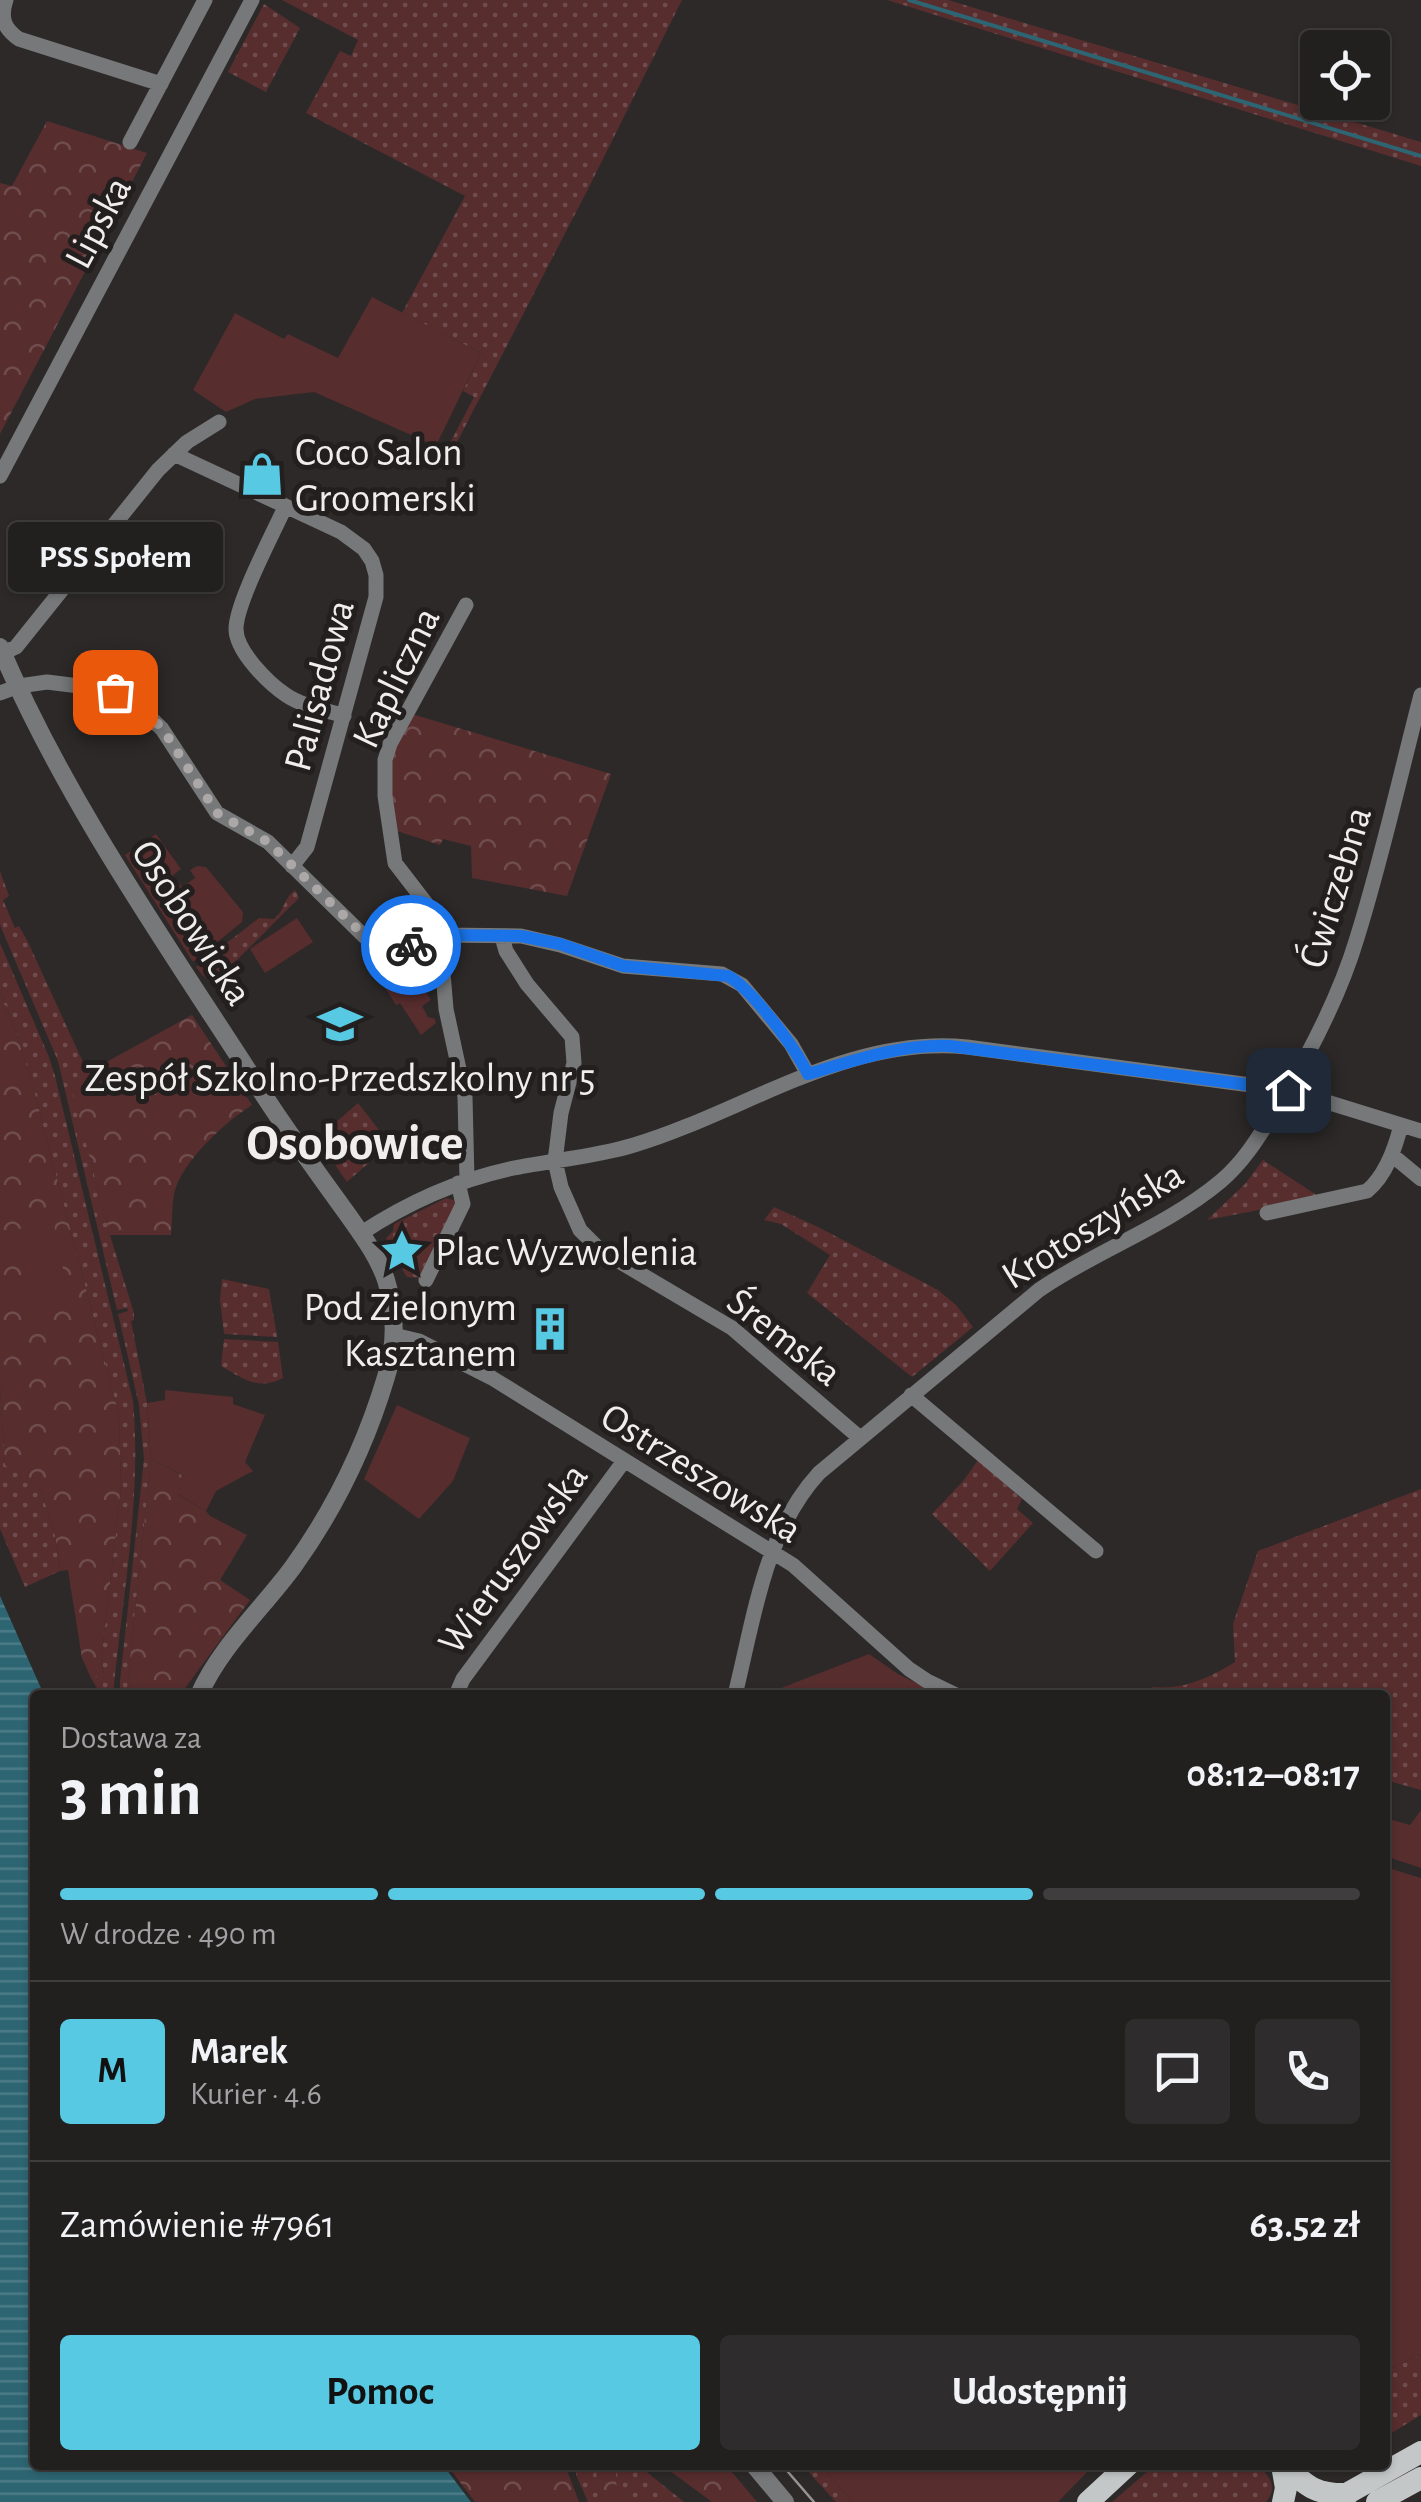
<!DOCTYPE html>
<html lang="pl">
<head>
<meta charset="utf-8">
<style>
  :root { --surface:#221f1f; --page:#2e2c2c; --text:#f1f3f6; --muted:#a2a2a4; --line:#3f3d3d; --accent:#58c9e3 }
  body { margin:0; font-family:"Alegreya Sans",sans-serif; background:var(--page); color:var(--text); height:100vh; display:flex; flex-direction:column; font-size:38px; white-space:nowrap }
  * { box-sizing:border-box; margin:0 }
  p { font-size:32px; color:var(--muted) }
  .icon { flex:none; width:55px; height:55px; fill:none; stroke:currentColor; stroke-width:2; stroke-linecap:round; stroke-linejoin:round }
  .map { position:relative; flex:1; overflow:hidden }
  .side { position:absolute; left:30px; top:1690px; width:1360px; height:780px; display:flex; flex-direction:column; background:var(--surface); border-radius:10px; box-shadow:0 2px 8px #0004,0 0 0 2px var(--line) }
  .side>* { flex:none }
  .fabs { position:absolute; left:1300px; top:30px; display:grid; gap:20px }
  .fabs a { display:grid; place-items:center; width:90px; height:90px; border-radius:10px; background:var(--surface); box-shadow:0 2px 8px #0004,0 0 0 2px var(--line); font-size:50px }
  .pin { position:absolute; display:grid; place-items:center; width:85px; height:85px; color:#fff; margin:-42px; border-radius:20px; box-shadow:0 5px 15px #0006 }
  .courier { position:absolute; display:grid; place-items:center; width:100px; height:100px; margin:-50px; border:8px solid #1a73e8; border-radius:50%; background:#fff; color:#222; box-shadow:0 2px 12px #0007 }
  .bubble { position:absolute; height:70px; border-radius:10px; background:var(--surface); box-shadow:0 2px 8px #0004,0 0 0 2px var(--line); font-size:32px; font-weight:600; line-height:70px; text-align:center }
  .headline em { font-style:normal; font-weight:600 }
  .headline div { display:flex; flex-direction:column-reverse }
  .headline { display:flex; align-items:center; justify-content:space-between; height:170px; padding:0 30px }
  h1 { font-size:65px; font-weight:600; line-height:75px }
  .bar { display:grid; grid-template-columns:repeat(4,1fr); gap:15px 10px; align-content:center; height:120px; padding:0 30px }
  .bar i { height:12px; border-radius:8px; background:var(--line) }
  .bar .active { background:var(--accent) }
  .bar p { grid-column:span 4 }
  .line { display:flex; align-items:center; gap:25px; padding:0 30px; border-top:2px solid var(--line) }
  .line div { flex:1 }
  .round { display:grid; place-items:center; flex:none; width:105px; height:105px; border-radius:10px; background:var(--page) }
  .cta { display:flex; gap:20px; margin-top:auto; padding:20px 30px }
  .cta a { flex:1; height:115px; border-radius:10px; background:var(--accent); color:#111; font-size:40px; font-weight:600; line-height:115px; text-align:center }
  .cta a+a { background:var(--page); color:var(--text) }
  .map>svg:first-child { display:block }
</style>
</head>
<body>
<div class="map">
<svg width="1421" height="2502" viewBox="0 0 1421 2502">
  <defs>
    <pattern id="grass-dots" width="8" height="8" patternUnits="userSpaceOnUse" patternTransform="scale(2.5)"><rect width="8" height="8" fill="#572d2e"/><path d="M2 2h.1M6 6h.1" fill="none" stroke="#6f4c4d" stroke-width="1.8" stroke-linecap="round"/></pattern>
    <pattern id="forest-crowns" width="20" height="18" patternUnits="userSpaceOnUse" patternTransform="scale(2.5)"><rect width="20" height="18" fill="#572d2e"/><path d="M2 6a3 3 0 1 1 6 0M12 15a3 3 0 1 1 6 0" fill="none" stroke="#6f4c4d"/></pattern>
    <pattern id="water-rules" width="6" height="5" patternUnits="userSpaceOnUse" patternTransform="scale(2.5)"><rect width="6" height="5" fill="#2d6572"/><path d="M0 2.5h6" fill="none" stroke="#4c7b86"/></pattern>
  </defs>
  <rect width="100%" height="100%" fill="#2d2929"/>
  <path fill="url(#grass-dots)" d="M282,0H682L588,189L457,442L458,453L448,447L474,397L463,391L481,353L402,313L465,196L306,113L340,51L351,56L358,40Z
    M887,0H948L1421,142V166Z
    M264,4L300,28L266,92L228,72Z
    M0,871L9,896L3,900L15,928L19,926L27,940L88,1073L71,1083L110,1235L134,1313V1320L131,1321L147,1403L151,1459L129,1669L131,1695H120V1681L144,1459L139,1405L118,1314L128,1311L127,1308L117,1310L58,1061L0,925Z
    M295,890L299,898L214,983L203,976L196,967L259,918L274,919C285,910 283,899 295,890Z
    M0,943L49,1057L55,1076L133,1401C142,1499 122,1598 113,1695H101L91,1678L104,1673L101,1662L121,1486L119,1415L33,1087L16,1032L0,992Z
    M358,1103L390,1144L347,1182L317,1139Z
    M1263,1160L1321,1198L1207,1220L1245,1184Z
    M446,1198L453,1200L456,1198L457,1203L420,1278L407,1277L402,1269L411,1265L403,1248L394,1252L386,1238L393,1231L394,1224Z
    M774,1207L818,1227L938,1290L956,1305L973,1327L912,1377L807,1293L830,1255L781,1224L764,1220Z
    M222,1279L269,1289L277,1337L224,1334L220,1300Z
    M224,1339L278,1342L283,1378C258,1391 244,1379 221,1366Z
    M0,1387L5,1464L41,1490L55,1535L60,1571L25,1587L0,1529Z
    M978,1460L1022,1499L1017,1509L1033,1523L990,1571L932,1514L964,1480Z
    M1421,1489V1790L1385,1780V1695H1147L1152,1687C1184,1690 1209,1678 1235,1662L1233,1624L1258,1551Z
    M1421,2354V2415L1385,2437V2371Z
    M574,2465H638L684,2502H588L577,2477Z
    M802,2465H821L852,2502H836Z
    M1155,2465H1258C1270,2476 1278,2488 1266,2502H1112Z"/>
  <path fill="url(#forest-crowns)" d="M47,121L147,153L0,434V183L12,186Z
    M412,714L611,774L567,896L472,878L471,846L443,839L440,845L394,830L390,792L392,751Z
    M0,992L16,1032L33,1087L119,1415L121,1486L101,1662L104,1674L91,1678L82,1658L68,1570L60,1571L55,1535L41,1490L5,1465L0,1387Z
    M192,1015L252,1105C225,1122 181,1162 174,1194C172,1207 172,1221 171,1235H110L70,1082Z
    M151,1459L186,1477L178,1495L206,1511L210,1516L247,1535L220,1580L250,1600L180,1695H131L129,1669Z
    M447,2465H565L579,2502H475Z
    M595,2465H616V2482L620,2502H601Z
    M662,2465H726L757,2502H712Z"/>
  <path fill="#572d2e" d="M372,297L481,353L436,446L314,392L255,399L226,412L193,390L235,313L284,339L288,334L338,358Z
    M156,834L181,869L173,875L182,887L195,878L190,870L197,866L206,867L243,912L242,922L193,962L125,855Z
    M297,918L313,942L265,973L250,949Z
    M399,962L405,970L415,964L418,970L415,973L420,981L426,984L420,992L421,995L426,992L431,1000L422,1006L428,1017L435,1019L436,1023L421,1035L400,1003L396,1005L377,975L379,966L389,968Z
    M54,1224L69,1299L30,1305L18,1229Z
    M165,1390L233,1397V1404L265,1415L245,1462L253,1471L216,1491L206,1511L177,1494L185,1476L151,1459L147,1403L165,1400Z
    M397,1405L470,1438L453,1481L419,1519L364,1479Z
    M869,1654L898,1674L941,1695H763Z
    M1421,1810V1868L1385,1856V1818L1410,1825Z
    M1385,1867L1421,1878V2354L1385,2371Z
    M821,2465H1094L1058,2502H852Z"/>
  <path fill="url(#water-rules)" d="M0,1596L44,1695H35V2465H443L471,2502H0Z"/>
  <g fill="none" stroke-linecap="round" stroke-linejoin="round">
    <path stroke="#2d6572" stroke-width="4" d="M909,0L1421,156"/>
    <path stroke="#767879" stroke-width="15" d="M6,0C0,18 4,29 19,39L161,84
      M130,142L205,0
      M174,454L341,532L364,549L372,561L376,575V597L307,847L292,866
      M0,476L252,0
      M285,507C273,534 236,603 236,629C236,651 268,683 286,695C302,706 325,710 344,716
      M466,605L390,744L385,760V796L395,863L435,915L439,924L446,1009L465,1097L467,1180
      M3,653L16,647L158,470L187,442L219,422
      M0,693L19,686L47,682L103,689L135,703L162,729L217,813L268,842L369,941L379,945L400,948L440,935L521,936L560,945L623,966L722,974L742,985L791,1044L808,1074
      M502,937L506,951L527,984L572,1037L574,1063L561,1113L555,1161L561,1187L580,1230L600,1250L732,1328L860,1438
      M1392,1155L1421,1179
      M1267,1213L1367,1191C1386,1175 1395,1149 1401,1125
      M360,1234C408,1202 457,1180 514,1168C553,1160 595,1157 634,1145C744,1112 847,1035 967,1047L1288,1090L1421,1131
      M426,1280L463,1204L458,1183
      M394,1335L419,1341L492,1378L793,1565L909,1669L927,1681L956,1695
      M911,1395L1096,1551
      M456,1695L463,1679L624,1461
      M735,1695C754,1619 764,1533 819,1473L1039,1290C1097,1250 1166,1227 1221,1181C1247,1159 1262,1131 1280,1103C1311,1051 1340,995 1357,938C1382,858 1400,776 1421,695"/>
    <path stroke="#767879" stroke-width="18" d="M0,647C69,808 171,950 265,1097C291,1137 320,1176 348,1215C362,1235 378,1256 386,1280C396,1312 396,1346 386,1377C366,1444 334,1510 293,1567C262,1609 220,1647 199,1695
      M754,2465L785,2502"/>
    <path stroke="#c3c7c8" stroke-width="22" d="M1282,2465L1286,2488L1283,2502
      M1283,2465C1307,2486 1315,2495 1348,2494
      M1088,2502L1128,2465
      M1332,2502L1421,2452
      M1377,2502L1421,2478"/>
    <path stroke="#979494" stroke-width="2.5" d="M782,2465L814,2502"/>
  </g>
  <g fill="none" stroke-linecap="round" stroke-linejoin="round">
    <path stroke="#aca8a8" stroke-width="10" stroke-dasharray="0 18" d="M115,692L136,703L162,728L217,813L268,842L369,940C384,947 395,949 411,945"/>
    <path stroke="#1a73e8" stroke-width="12" d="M411,945L440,935L521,936L560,944L623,966L728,976C753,990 795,1048 808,1074C855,1060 901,1044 950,1046L1288,1090"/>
  </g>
  <defs>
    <g id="shop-bare" transform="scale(3.45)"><path d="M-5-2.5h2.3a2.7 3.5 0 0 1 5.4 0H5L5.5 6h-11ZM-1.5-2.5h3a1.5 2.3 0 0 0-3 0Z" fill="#58c9e3" stroke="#231f1f" stroke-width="2.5" paint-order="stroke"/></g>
    <g id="school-bare" transform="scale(3.45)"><path d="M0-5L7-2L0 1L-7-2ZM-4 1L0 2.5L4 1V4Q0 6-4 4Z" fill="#58c9e3" stroke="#231f1f" stroke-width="2.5" paint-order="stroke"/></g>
    <g id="sight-bare" transform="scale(3.45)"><path d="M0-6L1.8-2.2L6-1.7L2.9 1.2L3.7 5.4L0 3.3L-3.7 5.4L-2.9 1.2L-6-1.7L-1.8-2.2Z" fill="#58c9e3" stroke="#231f1f" stroke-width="2.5" paint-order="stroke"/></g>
    <g id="building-bare" transform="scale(3.45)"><path d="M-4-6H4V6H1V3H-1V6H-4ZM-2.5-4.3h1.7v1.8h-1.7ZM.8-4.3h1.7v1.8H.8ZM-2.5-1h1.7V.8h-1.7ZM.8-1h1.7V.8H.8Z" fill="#58c9e3" stroke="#231f1f" stroke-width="2.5" paint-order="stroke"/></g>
  </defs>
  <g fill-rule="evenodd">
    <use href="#shop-bare" x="262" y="474"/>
    <use href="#school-bare" x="340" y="1024"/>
    <use href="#sight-bare" x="402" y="1251"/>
    <use href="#building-bare" x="550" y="1329"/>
  </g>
  <g text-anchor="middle" stroke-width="10" stroke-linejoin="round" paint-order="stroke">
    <g font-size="40" fill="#f0eded" stroke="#231f1f">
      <text transform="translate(97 222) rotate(-62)" y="14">Lipska</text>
      <text transform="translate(395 677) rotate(-64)" y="14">Kapliczna</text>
      <text transform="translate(318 685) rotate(-75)" y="14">Palisadowa</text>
      <text transform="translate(1334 887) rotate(-73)" y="14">Ćwiczebna</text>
      <text transform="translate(193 922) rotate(57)" y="14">Osobowicka</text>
      <text transform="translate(1092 1224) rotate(-32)" y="14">Krotoszyńska</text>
      <text transform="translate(785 1336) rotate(38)" y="14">Śremska</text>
      <text transform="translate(702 1472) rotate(32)" y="14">Ostrzeszowska</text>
      <text transform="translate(512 1558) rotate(-54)" y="14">Wieruszowska</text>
    </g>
    <g font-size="40" fill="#f0eded" stroke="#231f1f" text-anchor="start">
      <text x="295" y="465">Coco Salon<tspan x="295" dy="46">Groomerski</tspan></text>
      <text x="340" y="1091" text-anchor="middle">Zespół Szkolno-Przedszkolny nr 5</text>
      <text x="435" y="1265">Plac Wyzwolenia</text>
      <text x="517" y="1320" text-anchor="end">Pod Zielonym<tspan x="517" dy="46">Kasztanem</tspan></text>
    </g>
    <g font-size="50" font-weight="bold" fill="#f0eded" stroke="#231f1f">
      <text x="355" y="1159">Osobowice</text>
    </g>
  </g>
</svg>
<div class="fabs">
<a><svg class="icon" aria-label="locate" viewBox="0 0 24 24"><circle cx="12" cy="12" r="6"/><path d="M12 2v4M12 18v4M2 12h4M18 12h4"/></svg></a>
</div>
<div class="pin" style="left:115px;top:692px;background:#ea580c"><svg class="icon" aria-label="bag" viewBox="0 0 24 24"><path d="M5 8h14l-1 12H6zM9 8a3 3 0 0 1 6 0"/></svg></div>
<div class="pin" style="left:1288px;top:1090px;background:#1f2937"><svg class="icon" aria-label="home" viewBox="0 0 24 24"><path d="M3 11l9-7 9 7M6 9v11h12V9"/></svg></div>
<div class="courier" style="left:411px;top:945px"><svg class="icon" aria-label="bike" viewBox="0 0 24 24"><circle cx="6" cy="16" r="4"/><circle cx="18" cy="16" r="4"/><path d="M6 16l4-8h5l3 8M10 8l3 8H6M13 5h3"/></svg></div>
<div class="bubble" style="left:8px;top:522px;width:215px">PSS Społem</div>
<section class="side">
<div class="headline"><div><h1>3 min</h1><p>Dostawa za</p></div><em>08:12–08:17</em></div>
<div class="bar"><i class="active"></i><i class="active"></i><i class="active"></i><i></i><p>W drodze · 490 m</p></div>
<div class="line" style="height:180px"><b class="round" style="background:var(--accent);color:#111">M</b><div><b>Marek</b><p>Kurier · 4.6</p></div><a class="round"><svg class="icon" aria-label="chat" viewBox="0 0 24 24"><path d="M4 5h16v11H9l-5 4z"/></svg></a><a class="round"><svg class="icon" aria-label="phone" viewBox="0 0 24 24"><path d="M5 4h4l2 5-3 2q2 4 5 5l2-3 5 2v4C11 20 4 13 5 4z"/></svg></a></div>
<div class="line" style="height:130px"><div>Zamówienie #7961</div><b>63.52 zł</b></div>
<div class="cta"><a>Pomoc</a><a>Udostępnij</a></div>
</section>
</div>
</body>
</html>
